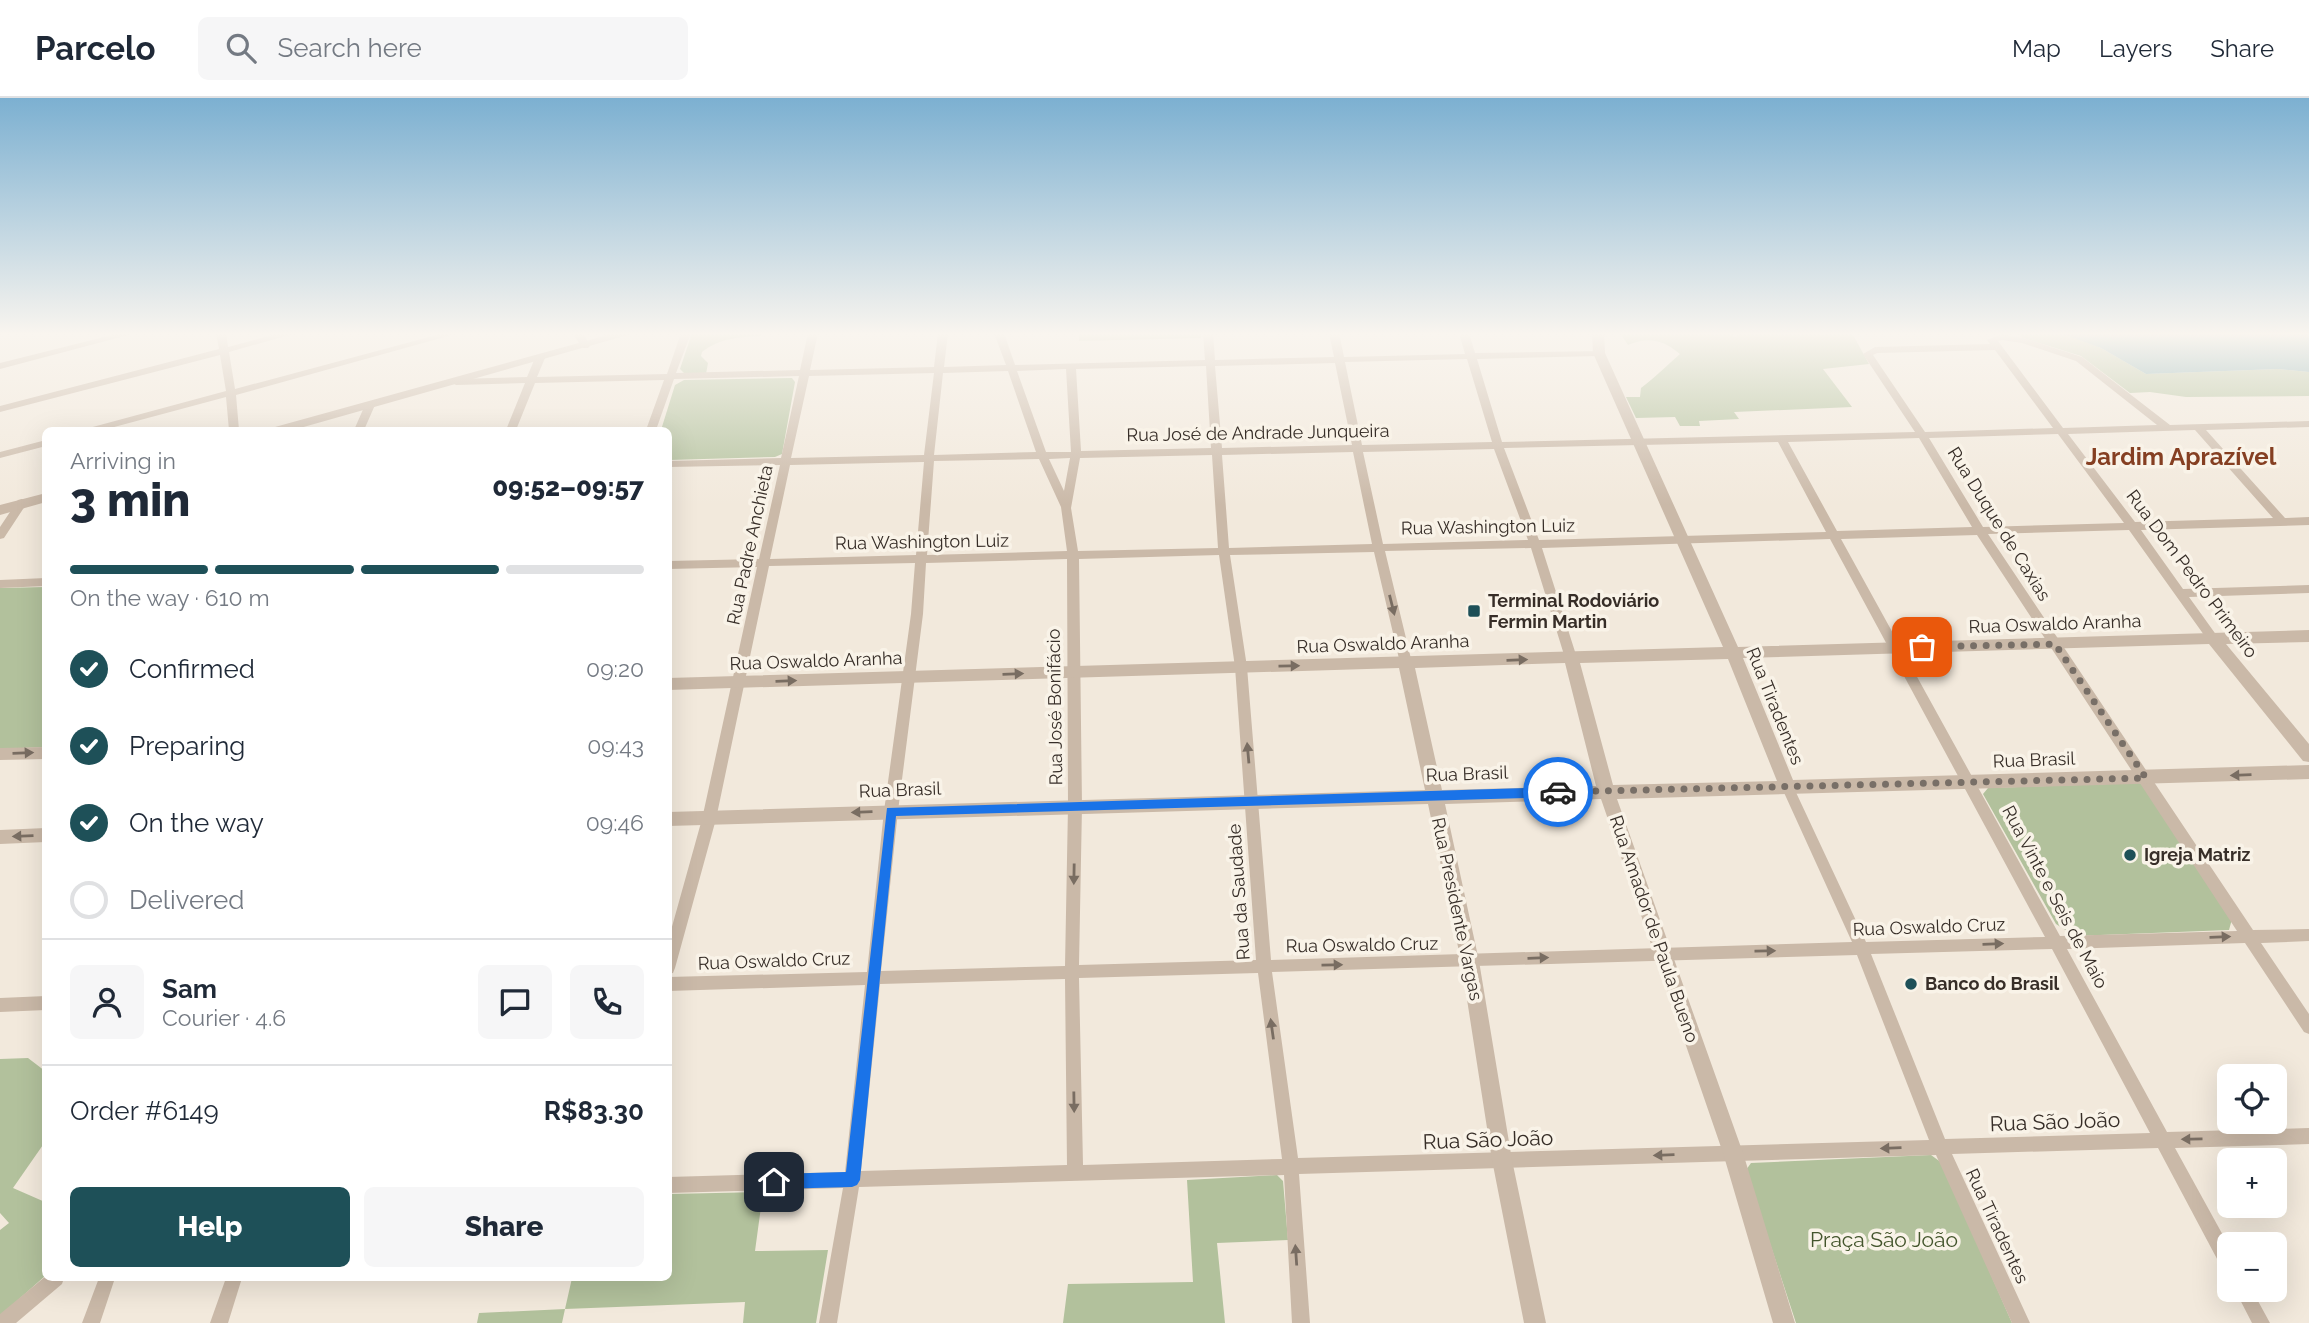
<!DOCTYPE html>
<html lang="en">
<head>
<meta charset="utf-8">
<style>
  :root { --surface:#fff; --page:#f6f6f7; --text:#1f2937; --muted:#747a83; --line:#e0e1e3; --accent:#1e5058 }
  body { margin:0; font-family:Raleway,sans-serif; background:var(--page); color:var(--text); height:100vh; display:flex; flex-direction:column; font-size:26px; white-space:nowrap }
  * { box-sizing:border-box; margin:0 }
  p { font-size:23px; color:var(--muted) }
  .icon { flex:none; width:38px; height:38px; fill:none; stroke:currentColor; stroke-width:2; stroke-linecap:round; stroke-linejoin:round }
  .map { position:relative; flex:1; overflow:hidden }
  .panel { position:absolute; left:42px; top:329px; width:630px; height:854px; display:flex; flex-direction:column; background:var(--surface); border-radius:10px; box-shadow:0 7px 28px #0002 }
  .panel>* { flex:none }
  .buttons { position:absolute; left:2217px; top:966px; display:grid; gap:14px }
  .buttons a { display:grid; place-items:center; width:70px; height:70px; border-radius:10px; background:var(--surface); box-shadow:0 7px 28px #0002; font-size:35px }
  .pin { position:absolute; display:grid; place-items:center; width:60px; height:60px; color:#fff; margin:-30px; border-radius:14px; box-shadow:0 4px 10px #0006 }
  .courier { position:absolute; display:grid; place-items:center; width:70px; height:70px; margin:-35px; border:5px solid #1a73e8; border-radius:50%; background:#fff; color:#222; box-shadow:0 2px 9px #0007 }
  .headline em { font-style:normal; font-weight:800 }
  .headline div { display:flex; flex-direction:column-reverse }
  .headline { display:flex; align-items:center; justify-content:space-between; height:119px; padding:0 28px }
  h1 { font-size:46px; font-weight:800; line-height:52px }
  .bar { display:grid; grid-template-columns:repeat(4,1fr); gap:10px 7px; align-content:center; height:84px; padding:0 28px }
  .bar i { height:9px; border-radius:5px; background:var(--line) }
  .bar .selected { background:var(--accent) }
  .bar p { grid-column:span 4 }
  .line { display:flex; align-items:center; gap:18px; padding:0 28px; border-top:2px solid var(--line) }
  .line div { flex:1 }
  .round { display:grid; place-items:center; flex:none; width:74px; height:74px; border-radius:10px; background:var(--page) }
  ol { padding:0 28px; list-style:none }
  li { display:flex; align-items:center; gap:21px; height:77px }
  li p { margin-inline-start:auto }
  li .icon { padding:7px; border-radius:50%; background:var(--accent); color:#fff; stroke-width:4 }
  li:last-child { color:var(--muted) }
  li i { width:38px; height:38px; border:4px solid var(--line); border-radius:50% }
  .primary-button { display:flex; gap:14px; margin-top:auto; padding:14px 28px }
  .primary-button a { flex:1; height:80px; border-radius:10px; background:var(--accent); color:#fff; font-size:28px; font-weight:800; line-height:80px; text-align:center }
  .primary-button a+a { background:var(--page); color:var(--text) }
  header { display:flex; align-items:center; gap:42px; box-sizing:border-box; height:98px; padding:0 35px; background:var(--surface); border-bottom:2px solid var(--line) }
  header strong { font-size:33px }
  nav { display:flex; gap:38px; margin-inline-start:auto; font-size:24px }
  .search { width:490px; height:63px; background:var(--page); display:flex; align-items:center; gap:18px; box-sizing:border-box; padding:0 24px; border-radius:10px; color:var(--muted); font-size:26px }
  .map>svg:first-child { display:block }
</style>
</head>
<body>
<header>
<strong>Parcelo</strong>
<div class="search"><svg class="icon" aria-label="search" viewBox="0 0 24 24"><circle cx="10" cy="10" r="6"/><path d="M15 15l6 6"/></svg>Search here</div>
<nav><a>Map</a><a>Layers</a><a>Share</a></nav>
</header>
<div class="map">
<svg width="2309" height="1225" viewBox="0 0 2309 1225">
  <rect width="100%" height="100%" fill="#f2e9dc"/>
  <path fill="#b2c19c" d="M692,235H762L761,238C739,239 720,240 702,254L701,258L708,265L706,276H685L680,271Z
    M1079,235H1201V240L1079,243Z
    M1620,235H1733V238L1736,239L1738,235H1817L1819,237L1852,235L1869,266L1823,271L1852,309L1734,314L1739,321L1699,323L1700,328H1680L1675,319L1636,320L1626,299H1640L1641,290C1656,279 1667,267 1680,256C1664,242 1648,238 1628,247Z
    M2017,235H2061L2072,238L2101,250L2146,276L2278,271L2309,274V298L2186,299L2150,294L2130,295L2081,258L2023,240Z
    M792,280L795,284L782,356L775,359L669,362L668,332H661L675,287L684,282Z
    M45,489V649L0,651V490Z
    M2139,685L2148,690L2232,821L2229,832L2075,838L2056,826L1983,696L1988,690Z
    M28,960L45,973V1044L13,1090L45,1104V1178L0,1218V1132L9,1125L0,1115V961Z
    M1931,1057L1942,1065L2012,1225H1796L1746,1072L1751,1065Z
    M1277,1077L1283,1083L1288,1142L1217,1145L1225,1225H1063L1068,1186L1193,1184L1187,1082Z
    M763,1094L755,1153L828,1152L816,1225H743L745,1204L565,1211L562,1225H477L479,1215L565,1211L572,1180H668L669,1096Z"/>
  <path fill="#7ba9ae" d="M2061,235H2309V274L2278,271L2146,276L2101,250Z"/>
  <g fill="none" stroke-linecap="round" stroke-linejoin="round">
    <path fill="#cab9a8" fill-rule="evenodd" d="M120,235H136L0,271V265Z
      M216,235H226L228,249L280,235H296L229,254L235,291L444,235H459L236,297L239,332H229L226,299L103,332H88L89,330L226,293L220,257L0,314V308L219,251Z
      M573,235H583L590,248L588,250H582Z
      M681,235H691L676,275L800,272L808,235H818L810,272L934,269L938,235H948L944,269L1006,267L994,235H1004L1015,267L1205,262L1203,235H1213L1215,262L1334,259L1329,235H1339L1344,259L1465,256L1459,235H1469L1475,255L1602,253V257L1599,258L1477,261L1502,344L1915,334L1863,256L1875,249L1990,246L1987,242L2002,236L2027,241L2082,259L2170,327L2309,323V329L2206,332L2285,420L2309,419V427L2141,432L2183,491L2309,487V495L2189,499L2217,538L2219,541L2217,544H2209L2129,432L1988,436L2253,832L2309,831V843L2261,845L2309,916V936L2304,934L2245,845L2067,851L2167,1034L2309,1030V1046L2175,1050L2230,1150V1176L2224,1174L2158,1050L1952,1056L2030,1225H2012L1936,1057L1299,1076L1310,1225H1292L1284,1077L859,1089L837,1225H819L843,1090L668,1095V1079L845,1074L865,887L668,893V879L867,874L884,713L911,516L915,465L769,468L716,721L675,870L673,875L668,876V843L702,721L757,469L668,471V463L759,461L780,367L668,369V363L781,360L799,278L674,281L656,332H646L664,282L535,285L516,332H506L525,285L456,287L451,284L456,281L527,279L535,260L540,257L545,260L537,279L667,276ZM2002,242L2022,245L2076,263L2157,327L2063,330L1998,243ZM1995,252L2053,330L1925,334L1873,257L1877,255ZM1467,261L1492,344L1362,347L1345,264ZM1335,265L1352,347L1222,350L1215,268ZM1206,268L1211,350L1081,353L1076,271ZM1066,271L1071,354H1046L1017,273ZM1008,273L1036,354L934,357L943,275ZM934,275L924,357L791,360L809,278ZM2195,332L2273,420L2135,424L2068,336ZM2058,336L2124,425L1983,429L1929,340ZM1919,340L1972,429L1837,433L1788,344ZM1778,344L1826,434L1539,442L1504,350ZM1494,351L1528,442L1383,446L1363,354ZM1353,354L1372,446L1229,450L1222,357ZM1212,357L1218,450L1078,453L1071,410L1080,360ZM1070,360L1064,393L1049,361ZM1039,361L1061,409L1067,453L927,457L934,363ZM924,364L916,457L770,461L790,367ZM1977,437L2237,833L2060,838L1841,441ZM1830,441L2045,839L1866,844L1793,688L1792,684L1787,683L1782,684L1781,688L1852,844L1271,862L1247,569L1230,457L1374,454L1400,565L1406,569L1412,565L1385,453L1531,450L1565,560L1571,564L1577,560L1542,450ZM1219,457L1235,569L1256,862L1079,867L1082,708L1079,461ZM1067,461L1068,708L1065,868L881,873L898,713L923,516L926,465ZM2052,851L2150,1035L1945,1041L1871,856ZM1857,857L1929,1042L1298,1060L1272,874ZM1258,875L1282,1061L1083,1067L1079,880ZM1065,881L1067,1067L861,1073L880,886Z
      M370,304L375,307L364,332H354L365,307Z
      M46,342V348L0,360V354Z
      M22,401L27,405L4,440L0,441V429L18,402Z
      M46,480V488L0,490V482Z
      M46,898V912L0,914V900Z
      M46,1178V1180H64L62,1186L16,1225H0V1216Z
      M99,1180H115L100,1225H82Z
      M226,1180H242L228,1225H210Z
      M2235,1192H2252L2270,1225H2252Z"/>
    <path fill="#cab9a8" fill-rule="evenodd" d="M615,235H635L293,332H274L275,329Z
      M1592,235H1604L1605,255L1738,549L2309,532V544L2226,546L2309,646V664L2303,663L2209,546L1743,560L1793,682L2309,667V681L1617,701L1743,1055L1795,1225H1773L1723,1055L1601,701L1445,706L1479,863L1512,1062L1546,1225H1524L1492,1062L1461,863L1428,706L668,728V714L1425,692L1399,570L668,592V580L1723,549L1593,255ZM1728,561L1777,683L1613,687L1580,565ZM1565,565L1596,688L1442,692L1415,570Z
      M46,395V404L0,417V407Z
      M46,649V661L0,662V650Z
      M46,730V744L0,746V732Z"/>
  </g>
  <defs><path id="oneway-solid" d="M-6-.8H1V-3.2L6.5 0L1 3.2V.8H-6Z" transform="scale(1.75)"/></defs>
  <g fill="#796d62">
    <use href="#oneway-solid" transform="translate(1392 507) rotate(76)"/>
    <use href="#oneway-solid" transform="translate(1517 562) rotate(-2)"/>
    <use href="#oneway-solid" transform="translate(1289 568) rotate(-1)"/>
    <use href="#oneway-solid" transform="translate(1013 576) rotate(-2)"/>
    <use href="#oneway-solid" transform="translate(786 583) rotate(-2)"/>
    <use href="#oneway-solid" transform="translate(23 655) rotate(-2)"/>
    <use href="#oneway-solid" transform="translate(1248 655) rotate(-95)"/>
    <use href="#oneway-solid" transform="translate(2241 677) rotate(178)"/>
    <use href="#oneway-solid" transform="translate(862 714) rotate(178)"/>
    <use href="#oneway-solid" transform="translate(23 738) rotate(178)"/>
    <use href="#oneway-solid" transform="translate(1074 776) rotate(91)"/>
    <use href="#oneway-solid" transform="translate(2220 839) rotate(-2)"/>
    <use href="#oneway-solid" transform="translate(1993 846) rotate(-2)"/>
    <use href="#oneway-solid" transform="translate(1765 853) rotate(-1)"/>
    <use href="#oneway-solid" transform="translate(1538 860) rotate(-2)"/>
    <use href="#oneway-solid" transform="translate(1332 867) rotate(-1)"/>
    <use href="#oneway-solid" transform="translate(1272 931) rotate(-98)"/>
    <use href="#oneway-solid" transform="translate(1074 1004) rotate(89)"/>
    <use href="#oneway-solid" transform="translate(2192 1041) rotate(179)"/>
    <use href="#oneway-solid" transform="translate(1891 1050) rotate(178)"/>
    <use href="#oneway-solid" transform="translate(1664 1057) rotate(178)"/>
    <use href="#oneway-solid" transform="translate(1296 1157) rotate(-94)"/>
  </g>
  <linearGradient id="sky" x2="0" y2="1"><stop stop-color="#7cb0d1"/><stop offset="0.58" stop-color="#f9f5ef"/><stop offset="1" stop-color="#f9f5ef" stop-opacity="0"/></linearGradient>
  <rect width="2309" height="407" fill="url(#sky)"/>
  <path fill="#1a73e8" d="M1558,689L1564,694L1558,699L896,718L860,1082L857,1087L852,1089L774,1091L768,1089L766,1084L768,1079L774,1076L846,1074L887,710Z"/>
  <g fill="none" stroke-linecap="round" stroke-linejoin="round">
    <path stroke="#786f67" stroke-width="7" stroke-dasharray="0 12.6" d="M1558,694L2146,680L2055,546L1922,549"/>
  </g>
  <g fill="#1e5058" stroke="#f9f3e8" stroke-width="2.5">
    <rect x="1467" y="506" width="14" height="14" rx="3.5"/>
    <circle cx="2130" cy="757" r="7"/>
    <circle cx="1911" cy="886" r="7"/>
  </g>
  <g text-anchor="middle" stroke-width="7" stroke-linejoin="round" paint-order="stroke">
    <g font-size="18" fill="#372e28" stroke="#f9f3e8">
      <text transform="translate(1258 335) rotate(-1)" y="6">Rua José de Andrade Junqueira</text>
      <text transform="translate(1999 426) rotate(58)" y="6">Rua Duque de Caxias</text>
      <text transform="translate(1488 429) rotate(-1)" y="6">Rua Washington Luiz</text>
      <text transform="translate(922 444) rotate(-1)" y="6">Rua Washington Luiz</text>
      <text transform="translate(750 447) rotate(-78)" y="6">Rua Padre Anchieta</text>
      <text transform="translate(2192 476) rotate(53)" y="6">Rua Dom Pedro Primeiro</text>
      <text transform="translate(2055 526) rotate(-2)" y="6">Rua Oswaldo Aranha</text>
      <text transform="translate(1383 546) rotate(-2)" y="6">Rua Oswaldo Aranha</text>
      <text transform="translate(816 563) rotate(-2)" y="6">Rua Oswaldo Aranha</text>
      <text transform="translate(1775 608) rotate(68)" y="6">Rua Tiradentes</text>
      <text transform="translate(1055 609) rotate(-91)" y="6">Rua José Bonifácio</text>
      <text transform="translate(2034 662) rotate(-2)" y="6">Rua Brasil</text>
      <text transform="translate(1467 676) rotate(-2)" y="6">Rua Brasil</text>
      <text transform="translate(900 692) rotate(-2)" y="6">Rua Brasil</text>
      <text transform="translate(1239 794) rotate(-94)" y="6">Rua da Saudade</text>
      <text transform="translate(2055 799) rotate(62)" y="6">Rua Vinte e Seis de Maio</text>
      <text transform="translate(1457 811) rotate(78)" y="6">Rua Presidente Vargas</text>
      <text transform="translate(1929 829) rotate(-2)" y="6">Rua Oswaldo Cruz</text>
      <text transform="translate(1654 831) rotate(71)" y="6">Rua Amador de Paula Bueno</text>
      <text transform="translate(1362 847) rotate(-1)" y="6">Rua Oswaldo Cruz</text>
      <text transform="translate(774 863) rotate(-2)" y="6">Rua Oswaldo Cruz</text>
      <text transform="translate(1997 1128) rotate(65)" y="6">Rua Tiradentes</text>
    </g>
    <g font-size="18" font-weight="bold" fill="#372e28" stroke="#f9f3e8" text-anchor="start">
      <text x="1488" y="509">Terminal Rodoviário<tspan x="1488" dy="21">Fermin Martin</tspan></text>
      <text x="2144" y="763">Igreja Matriz</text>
      <text x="1925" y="892">Banco do Brasil</text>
    </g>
    <g font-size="21" fill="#372e28" stroke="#f9f3e8">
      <text transform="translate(2055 1024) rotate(-2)" y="7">Rua São João</text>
      <text transform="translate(1488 1042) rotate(-2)" y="7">Rua São João</text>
    </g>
    <g font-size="21" fill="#43552c" stroke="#f9f3e8">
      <text x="1884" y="1149">Praça São João</text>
    </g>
    <g font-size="24" font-weight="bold" fill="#853f22" stroke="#f9f3e8">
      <text x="2181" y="367">Jardim Aprazível</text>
    </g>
  </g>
</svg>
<div class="buttons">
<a><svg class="icon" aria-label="locate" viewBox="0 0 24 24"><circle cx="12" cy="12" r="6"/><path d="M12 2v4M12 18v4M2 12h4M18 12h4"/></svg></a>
<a>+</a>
<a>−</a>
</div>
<div class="pin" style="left:1922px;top:549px;background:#ea580c"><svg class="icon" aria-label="bag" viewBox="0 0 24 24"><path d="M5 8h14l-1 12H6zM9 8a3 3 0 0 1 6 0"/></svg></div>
<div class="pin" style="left:774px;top:1084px;background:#1f2937"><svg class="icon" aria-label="home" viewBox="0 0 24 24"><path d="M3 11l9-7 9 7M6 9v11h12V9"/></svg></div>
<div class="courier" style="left:1558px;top:694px"><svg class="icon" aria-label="car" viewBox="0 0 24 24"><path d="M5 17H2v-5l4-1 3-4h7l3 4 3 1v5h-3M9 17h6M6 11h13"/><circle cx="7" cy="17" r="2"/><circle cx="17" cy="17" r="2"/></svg></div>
<section class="panel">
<div class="headline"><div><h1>3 min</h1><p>Arriving in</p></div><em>09:52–09:57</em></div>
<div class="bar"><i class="selected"></i><i class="selected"></i><i class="selected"></i><i></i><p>On the way · 610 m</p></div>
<ol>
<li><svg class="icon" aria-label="check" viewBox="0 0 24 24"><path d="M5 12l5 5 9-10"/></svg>Confirmed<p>09:20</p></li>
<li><svg class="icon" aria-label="check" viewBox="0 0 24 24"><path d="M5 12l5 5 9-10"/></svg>Preparing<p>09:43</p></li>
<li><svg class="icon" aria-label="check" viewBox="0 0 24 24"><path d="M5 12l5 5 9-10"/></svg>On the way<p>09:46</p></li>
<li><i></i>Delivered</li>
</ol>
<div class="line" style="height:126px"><a class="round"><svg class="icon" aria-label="person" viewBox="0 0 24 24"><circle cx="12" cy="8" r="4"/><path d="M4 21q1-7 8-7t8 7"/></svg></a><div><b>Sam</b><p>Courier · 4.6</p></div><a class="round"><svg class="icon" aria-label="chat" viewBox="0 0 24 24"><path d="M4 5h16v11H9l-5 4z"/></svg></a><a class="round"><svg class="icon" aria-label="phone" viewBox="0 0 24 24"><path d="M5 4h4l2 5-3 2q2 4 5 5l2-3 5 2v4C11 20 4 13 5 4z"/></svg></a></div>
<div class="line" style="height:91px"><div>Order #6149</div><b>R$83.30</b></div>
<div class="primary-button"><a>Help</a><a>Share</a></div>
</section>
</div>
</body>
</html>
